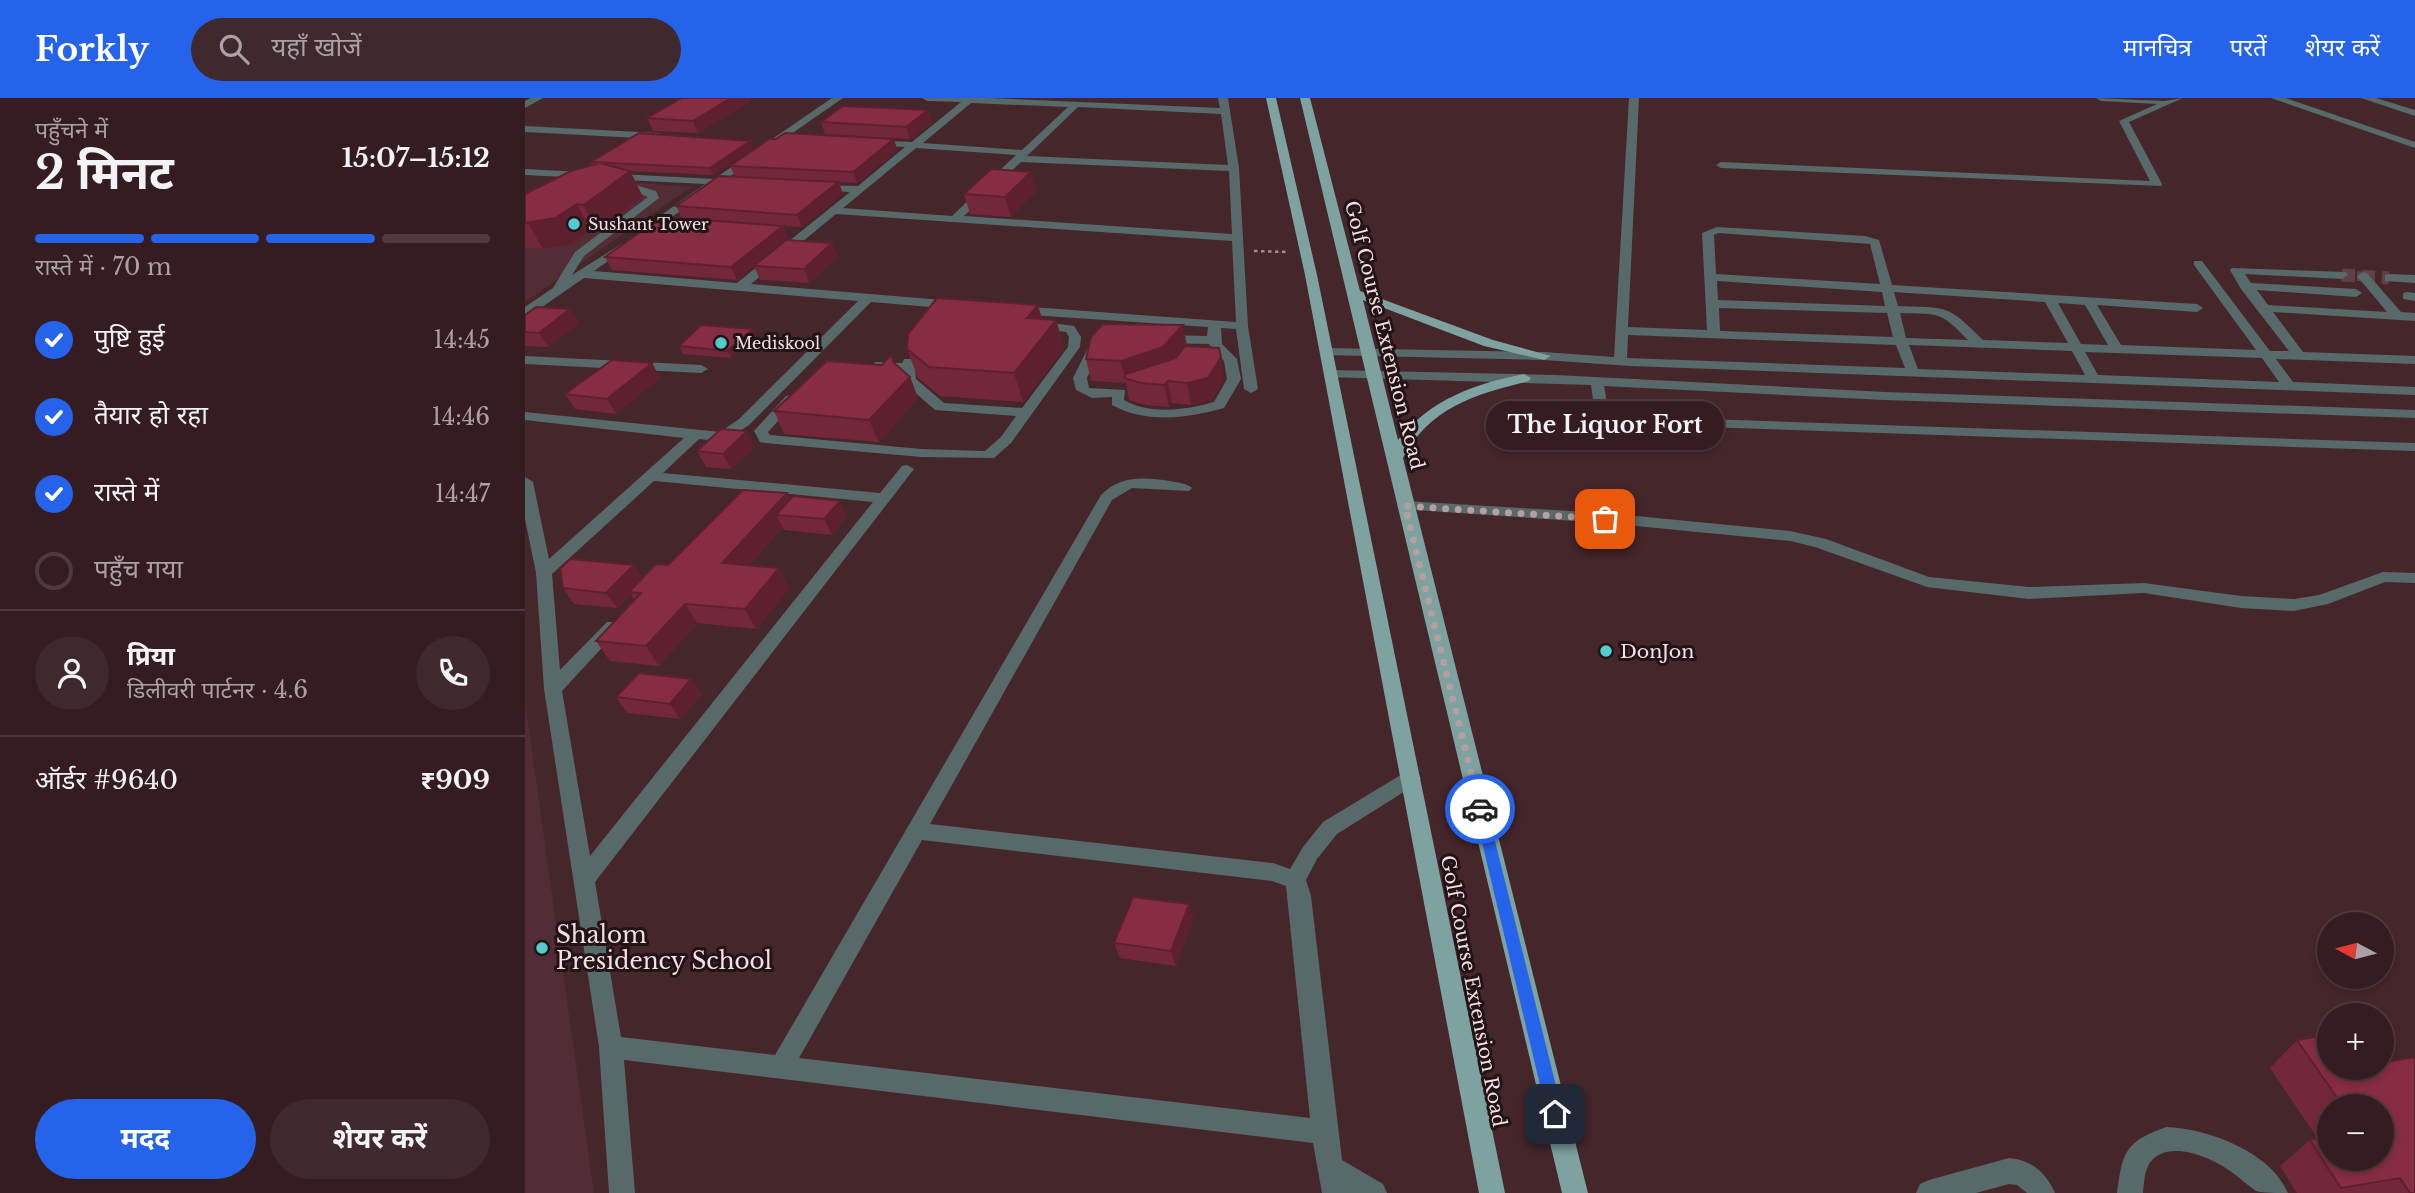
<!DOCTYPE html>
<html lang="hi">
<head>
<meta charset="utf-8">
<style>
  :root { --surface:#341c20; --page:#3f292d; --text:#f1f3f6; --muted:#a9a1a5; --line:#4e3a3e; --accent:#2563eb }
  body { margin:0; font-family:"Libre Baskerville","Noto Sans Devanagari",serif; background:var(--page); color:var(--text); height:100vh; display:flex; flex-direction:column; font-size:26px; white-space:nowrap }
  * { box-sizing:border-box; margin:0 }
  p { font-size:23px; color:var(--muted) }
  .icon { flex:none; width:38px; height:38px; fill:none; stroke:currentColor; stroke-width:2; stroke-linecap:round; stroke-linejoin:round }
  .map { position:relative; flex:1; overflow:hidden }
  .side { display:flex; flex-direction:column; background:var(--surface); width:525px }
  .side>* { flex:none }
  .needle { width:46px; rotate:277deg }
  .buttons { position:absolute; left:1792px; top:814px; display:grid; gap:14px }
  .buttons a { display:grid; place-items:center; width:77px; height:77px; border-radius:50%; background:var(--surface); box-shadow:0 4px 10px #0003,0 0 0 2px var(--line); font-size:35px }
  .pin { position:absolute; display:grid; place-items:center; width:60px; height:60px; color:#fff; margin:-30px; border-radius:14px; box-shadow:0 4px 10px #0006 }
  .courier { position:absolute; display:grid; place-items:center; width:70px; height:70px; margin:-35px; border:5px solid #2563eb; border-radius:50%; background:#fff; color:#222; box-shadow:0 2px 9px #0007 }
  .bubble { position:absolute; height:49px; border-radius:24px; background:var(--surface); box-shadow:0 4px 10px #0003,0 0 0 2px var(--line); font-size:23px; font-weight:700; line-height:49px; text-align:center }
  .headline em { font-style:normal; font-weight:700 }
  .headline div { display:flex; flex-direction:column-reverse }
  .headline { display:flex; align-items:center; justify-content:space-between; height:119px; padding:0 35px }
  h1 { font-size:46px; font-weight:700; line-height:52px }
  .bar { display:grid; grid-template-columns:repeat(4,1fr); gap:10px 7px; align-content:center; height:84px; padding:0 35px }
  .bar i { height:9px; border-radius:5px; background:var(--line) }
  .bar .selected { background:var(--accent) }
  .bar p { grid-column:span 4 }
  .line { display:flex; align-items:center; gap:18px; padding:0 35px; border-top:2px solid var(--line) }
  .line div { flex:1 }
  .round { display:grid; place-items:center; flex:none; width:74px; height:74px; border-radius:37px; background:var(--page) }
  ol { padding:0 35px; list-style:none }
  li { display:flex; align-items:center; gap:21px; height:77px }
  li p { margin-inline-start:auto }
  li .icon { padding:7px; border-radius:50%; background:var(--accent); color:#fff; stroke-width:4 }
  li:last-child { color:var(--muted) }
  li i { width:38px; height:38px; border:4px solid var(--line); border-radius:50% }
  .action { display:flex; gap:14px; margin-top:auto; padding:14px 35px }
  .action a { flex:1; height:80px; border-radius:42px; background:var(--accent); color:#fff; font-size:28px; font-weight:700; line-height:80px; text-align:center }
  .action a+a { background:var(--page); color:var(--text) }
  header { display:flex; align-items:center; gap:42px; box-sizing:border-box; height:98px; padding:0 35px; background:var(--accent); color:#fff }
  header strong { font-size:33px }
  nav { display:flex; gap:38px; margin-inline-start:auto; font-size:24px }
  .search { width:490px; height:63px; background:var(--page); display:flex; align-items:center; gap:18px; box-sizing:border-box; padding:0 24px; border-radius:38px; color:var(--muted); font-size:26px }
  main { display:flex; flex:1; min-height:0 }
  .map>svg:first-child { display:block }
</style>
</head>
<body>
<header>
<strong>Forkly</strong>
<div class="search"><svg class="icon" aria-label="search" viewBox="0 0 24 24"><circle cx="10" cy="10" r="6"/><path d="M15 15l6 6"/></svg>यहाँ खोजें</div>
<nav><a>मानचित्र</a><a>परतें</a><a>शेयर करें</a></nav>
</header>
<main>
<section class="side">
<div class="headline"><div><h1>2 मिनट</h1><p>पहुँचने में</p></div><em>15:07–15:12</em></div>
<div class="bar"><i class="selected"></i><i class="selected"></i><i class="selected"></i><i></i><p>रास्ते में · 70 m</p></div>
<ol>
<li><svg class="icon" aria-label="check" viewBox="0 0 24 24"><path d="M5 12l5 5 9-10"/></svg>पुष्टि हुई<p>14:45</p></li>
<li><svg class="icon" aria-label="check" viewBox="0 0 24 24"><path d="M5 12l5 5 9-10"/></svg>तैयार हो रहा<p>14:46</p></li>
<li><svg class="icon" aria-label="check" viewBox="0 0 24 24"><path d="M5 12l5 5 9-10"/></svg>रास्ते में<p>14:47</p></li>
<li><i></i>पहुँच गया</li>
</ol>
<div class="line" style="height:126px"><a class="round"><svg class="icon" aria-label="person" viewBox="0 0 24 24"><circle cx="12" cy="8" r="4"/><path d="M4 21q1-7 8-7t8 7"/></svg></a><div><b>प्रिया</b><p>डिलीवरी पार्टनर · 4.6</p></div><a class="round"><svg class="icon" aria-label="phone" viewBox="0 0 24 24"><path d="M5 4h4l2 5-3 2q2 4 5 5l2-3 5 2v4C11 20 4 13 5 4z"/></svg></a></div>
<div class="line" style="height:91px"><div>ऑर्डर #9640</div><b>₹909</b></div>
<div class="action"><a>मदद</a><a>शेयर करें</a></div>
</section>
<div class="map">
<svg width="1890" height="1095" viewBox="0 0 1890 1095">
  <rect width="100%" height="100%" fill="#45262b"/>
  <path fill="#532d35" d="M61,81L166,89L0,204V117Z
    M0,604L69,1095H0Z"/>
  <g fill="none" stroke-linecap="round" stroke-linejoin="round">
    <path stroke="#5f4246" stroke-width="10" stroke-dasharray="10 5" stroke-linecap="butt" d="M1817,177L1844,179"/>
    <path stroke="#5f4246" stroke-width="13" stroke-dasharray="13 7" stroke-linecap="butt" d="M1817,177L1864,180"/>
    <path stroke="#a48a8e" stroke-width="2.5" stroke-dasharray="3.5 3.5" stroke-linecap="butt" d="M729,153L762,154"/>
    <path fill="#586969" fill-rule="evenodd" d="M6,0H18L0,10V3Z
      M307,0H318L200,82V86L193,87L125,134L115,132L180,86L0,77V71L189,81Z
      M397,0H465L695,10L693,0H703L714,70L723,228L733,291L726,295L719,291L711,231L696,230L697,246L712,261L716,281L699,310C663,320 621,326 587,307V299L567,300L551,292L548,280L566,244L571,243L577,247L562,280L564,290L600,292L599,302C625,317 662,312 689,304L702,281L699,263L684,246L639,245L633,241L639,237L682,238L683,229L492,216L486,212L492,208L711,224L707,143L311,116L226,186L429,203L435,207L429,211L346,204L224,327C206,339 196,344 174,341L138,375L355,395L377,368L382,367L389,371L70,784L96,939L250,957L576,397C595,377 620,379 645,383C654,385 661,385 667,390L664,393L607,390L587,402L405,726L748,765L765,771L778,749L798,724L879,675L886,672L893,675L896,680L893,685L812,736L792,761L781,782L786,798L817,1062L858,1086L862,1095H797L788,1045L99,962L110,1095H84L74,949L19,591L11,475L0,421V379L8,384L24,461L159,340L0,322V314L195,334L214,321L333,203L59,180L4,218L0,219V209L28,190L50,154L123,99L96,89L95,87L100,84L131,93L134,100L59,158L47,177L98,145L104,148L102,150L69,173L212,185L325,94L294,92L289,89L290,87L333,88L380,49L347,47L344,46V42L387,44L436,4L402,3ZM446,5L543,9L497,52L398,45ZM553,9L696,16L703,67L502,58ZM391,50L491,57L427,118L318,110ZM496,64L704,73L707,136L439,118ZM129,383L348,404L65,758L37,593L97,528L94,524H82L35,572L27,476ZM397,742L747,783L761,788L785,1020L274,960Z
      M1104,0H1114L1103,229L1182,232L1177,135L1192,129L1340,138L1354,142L1367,187L1672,206L1678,210L1672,214L1572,207L1596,247L1731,252L1669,167V163H1677L1745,253H1764L1716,191L1705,172L1707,170L1821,174L1823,177L1817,181L1720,176L1726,185L1831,191L1837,195L1831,199L1732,192L1743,207L1862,214L1832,178L1838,174L1842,175L1876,214L1890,215V223L1748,214L1778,254L1890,258V266L1751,261L1768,284L1890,289V297L1105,268L1019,262L797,257V251L802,250L1019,254L1089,259ZM1193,135L1345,146L1355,186L1191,176L1189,137ZM1192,183L1357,194L1360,208L1193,202ZM1369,194L1520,204L1543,245L1458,242C1422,206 1423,210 1373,208ZM1533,205L1560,207L1583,247L1556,246ZM1194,210L1362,215L1368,239L1195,233ZM1375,215C1415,217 1414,212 1443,242L1381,240ZM1103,237L1371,247L1380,270L1102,260ZM1384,247L1547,253L1560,277L1393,271ZM1560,254L1737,260L1754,284L1573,277Z
      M1571,0L1639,3L1658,0L1604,24L1637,86L1636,88L1196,70L1191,67L1196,64L1625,83L1594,23L1632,6L1576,3Z
      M1746,0H1760L1890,44V50Z
      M1836,0H1851L1890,12V18Z
      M0,28L133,35L138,38L133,41L0,34Z
      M1864,176L1890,177V185L1860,183V177Z
      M1882,194L1890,195V203L1878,201V195Z
      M512,223L549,228L556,239L555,249L486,345L469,360L396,359L240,345L235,344L229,333L261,298L266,297L273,301L243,334L245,337L396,351L460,353L476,339L491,318L410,312L379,285L377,273L351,272L344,268L351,264L377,265L379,261H389L391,281L419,305L497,310L543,249L544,239L541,234L508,230L506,227Z
      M0,258L176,267L183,271L176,275L0,266Z
      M806,272L1031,277L1360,294L1890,312V320L1360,302L1079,288L1084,315L1091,318L1890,345V353L1089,326L1070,317L1066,287L801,279L799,276Z
      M880,403L1080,415L1265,433L1301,441L1404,479L1504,489L1619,485L1716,498L1769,501L1794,497L1858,474L1890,475V485L1860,484L1803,506L1769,513L1716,510L1619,495L1504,501L1402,489L1290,449L1265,443L1080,425L875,411L872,408Z
      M1641,1029C1682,1030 1746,1054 1763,1095C1754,1095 1738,1095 1731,1093C1722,1087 1714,1079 1705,1073C1685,1058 1638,1039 1623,1068C1619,1076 1619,1087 1618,1095H1592C1598,1053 1600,1044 1641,1029Z
      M1484,1060C1507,1062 1521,1075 1530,1095H1502L1492,1087L1484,1086L1451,1095H1391L1395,1086L1404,1082Z"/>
    <path fill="#7da2a0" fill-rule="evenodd" d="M741,0H751L792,177L980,1095H954L780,177Z
      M775,0H785L835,193L968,242L1026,258L1019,262L959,248L838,202L873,342C906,301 949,286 999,276L1006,280L1004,283C951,296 905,309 878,360L1063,1095H1037Z"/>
  </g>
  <path fill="#73273a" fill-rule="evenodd" d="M226,3L173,35L128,33L122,20Z
    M403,12L407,24L385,41L300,36L296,24Z
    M369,41L372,52L332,85L314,84L318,96L277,129L258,128L263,140L252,150L307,145L313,159L284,185L235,182L229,168L212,182L87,172L80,159L157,120L151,108L210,79L205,68Z
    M228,50L188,77L105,73L118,99L72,133L66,132L45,146L18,151L0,149V96L67,67L66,64Z
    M506,74L511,93L486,119L445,116L439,96Z
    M513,207L517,221L531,222L539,250L498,304L415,298L393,280L382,251Z
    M0,217L54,225L23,249L0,248Z
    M228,231L231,238L206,260L158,256L154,248Z
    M662,248L699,281L687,302L666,307L647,305L644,309L621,307L604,302L601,285L566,283L561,261Z
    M127,265L135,280L91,316L50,311L40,296Z
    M370,266L385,279L393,300L354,344L259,336L249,313L357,267Z
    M229,349L206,371L181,369L172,353Z
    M262,395L265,402L322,418L307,437L259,432L258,429L223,468L264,490L231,531L172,525L134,568L85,563L71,543L109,502L106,496L92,510L49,506L38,490L109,467L117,480L143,467Z
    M166,581L177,596L155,621L102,615L91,599Z
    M664,806L668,821L651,868L595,860L589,845Z
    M1772,942L1857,970L1890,1095H1772L1755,1068L1785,1042L1793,1041L1745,970ZM1804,1008H1857V1060H1804Z"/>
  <path fill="#5e202f" d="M206,0H225L226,3L173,35L168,23Z
    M403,12L407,24L385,41L381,29Z
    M369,41L372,52L332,85L328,74Z
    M225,43L228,50L188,77L185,70Z
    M105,73L118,99L72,133L59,107Z
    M506,74L511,93L486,119L480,99Z
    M313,84L318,96L277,129L272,117Z
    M52,106L66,132L45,146L18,151L3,125Z
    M258,128L263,140L212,182L206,169Z
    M307,145L313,159L284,185L279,171Z
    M513,207L520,235L502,220Z
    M45,211L54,225L23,249L14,235Z
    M531,222L539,250L498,304L489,275Z
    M658,227L662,248L642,271L600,280L596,263Z
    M228,231L231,238L206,260L202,253Z
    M696,259L699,281L687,302L666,307L662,285Z
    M127,265L135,280L91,316L82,301Z
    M375,279H385L393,300L354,344L344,322Z
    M643,283L647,305L644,309L639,287Z
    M222,333L229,349L206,371L198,356Z
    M262,395L271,415L251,417L258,429L208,485L197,465Z
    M315,403L322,418L307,437L299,421Z
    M109,467L119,483L104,494L106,496L92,510L81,495Z
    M254,470L264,490L231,531L220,511Z
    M160,506L172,525L134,568L121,548Z
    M166,581L177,596L155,621L145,606Z
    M664,806L668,821L651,868L646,853Z"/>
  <path fill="#862d43" stroke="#5e202f" stroke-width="2" d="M157,0H206L168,23L122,20Z
    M318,8L403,12L381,29L296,24Z
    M114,35L225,43L185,70L66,64Z
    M260,35L369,41L328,74L205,68L244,41H251Z
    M75,65L105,73L59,107L52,106L30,120L0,125V96L46,73Z
    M466,71L506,74L480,99L439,96Z
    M194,78L313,84L272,117L151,108Z
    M136,119L258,128L206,169L80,159Z
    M261,142L307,145L279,171L229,168Z
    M412,200L513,207L502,220L531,222L489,275L404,269L382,251L383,236Z
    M11,209L45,211L14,235L0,234V217Z
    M578,226L658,227L638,249L596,263L561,261L566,239Z
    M176,227L228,231L202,253L154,248Z
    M660,248L694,250L696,259L683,280L662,285L643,283L639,287L616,285L599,280L601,276L651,260Z
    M366,257L369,265L385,279L344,322L249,313L302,263L357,267Z
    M87,262L127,265L82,301L40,296Z
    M196,331L222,333L198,356L172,353Z
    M218,392L262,395L197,465L254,470L220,511L160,506L121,548L71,543L116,495L104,494L131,466L143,467Z
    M268,398L315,403L299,421L251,417Z
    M45,461L109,467L81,495L38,490L35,471Z
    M114,575L166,581L145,606L91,599Z
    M608,799L664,806L646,853L589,845Z
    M1804,937V970H1857V965L1890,959V1095H1885L1875,1080L1816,1090L1785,1042L1804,1039V1060H1857V1008H1818L1772,942Z"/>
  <path fill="#2563eb" d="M955,706L962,711L1038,1016L1030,1024L1022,1016L949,711Z"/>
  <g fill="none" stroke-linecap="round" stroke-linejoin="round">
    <path stroke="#b79ea1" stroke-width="7" stroke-dasharray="0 12.6" d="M955,711L880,408L1080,421"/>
  </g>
  <g fill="#53cdcb" stroke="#221416" stroke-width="2.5">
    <circle cx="49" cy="126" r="7"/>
    <circle cx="196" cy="245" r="7"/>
    <circle cx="1081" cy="553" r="7"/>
    <circle cx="17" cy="850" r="7"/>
  </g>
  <g text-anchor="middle" stroke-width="6" stroke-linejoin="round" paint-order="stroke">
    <g font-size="16" fill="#f4dee1" stroke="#221416" text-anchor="start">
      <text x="63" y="132">Sushant Tower</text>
      <text x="210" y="251">Mediskool</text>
    </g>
    <g font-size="19" fill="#f4dee1" stroke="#221416">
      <text transform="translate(860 237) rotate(76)" y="7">Golf Course Extension Road</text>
      <text transform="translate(949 893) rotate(79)" y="7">Golf Course Extension Road</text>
    </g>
    <g font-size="19" fill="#f4dee1" stroke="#221416" text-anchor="start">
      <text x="1095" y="560">DonJon</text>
    </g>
    <g font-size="23" fill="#f4dee1" stroke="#221416" text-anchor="start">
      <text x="31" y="845">Shalom<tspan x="31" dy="26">Presidency School</tspan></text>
    </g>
  </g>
</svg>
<div class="buttons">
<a><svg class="needle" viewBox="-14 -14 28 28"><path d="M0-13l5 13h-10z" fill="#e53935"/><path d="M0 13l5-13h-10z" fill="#a9a1a5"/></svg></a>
<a>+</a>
<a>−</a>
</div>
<div class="pin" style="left:1080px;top:421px;background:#ea580c"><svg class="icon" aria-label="bag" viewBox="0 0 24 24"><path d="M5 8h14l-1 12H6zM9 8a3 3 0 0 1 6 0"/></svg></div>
<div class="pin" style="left:1030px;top:1016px;background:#1f2937"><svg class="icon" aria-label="home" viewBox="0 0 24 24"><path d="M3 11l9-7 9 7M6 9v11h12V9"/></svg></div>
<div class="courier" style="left:955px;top:711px"><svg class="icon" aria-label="car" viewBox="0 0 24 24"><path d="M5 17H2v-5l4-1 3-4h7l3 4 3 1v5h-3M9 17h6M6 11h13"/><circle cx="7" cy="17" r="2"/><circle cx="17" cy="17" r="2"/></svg></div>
<div class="bubble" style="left:961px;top:303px;width:238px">The Liquor Fort</div>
</div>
</main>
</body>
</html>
